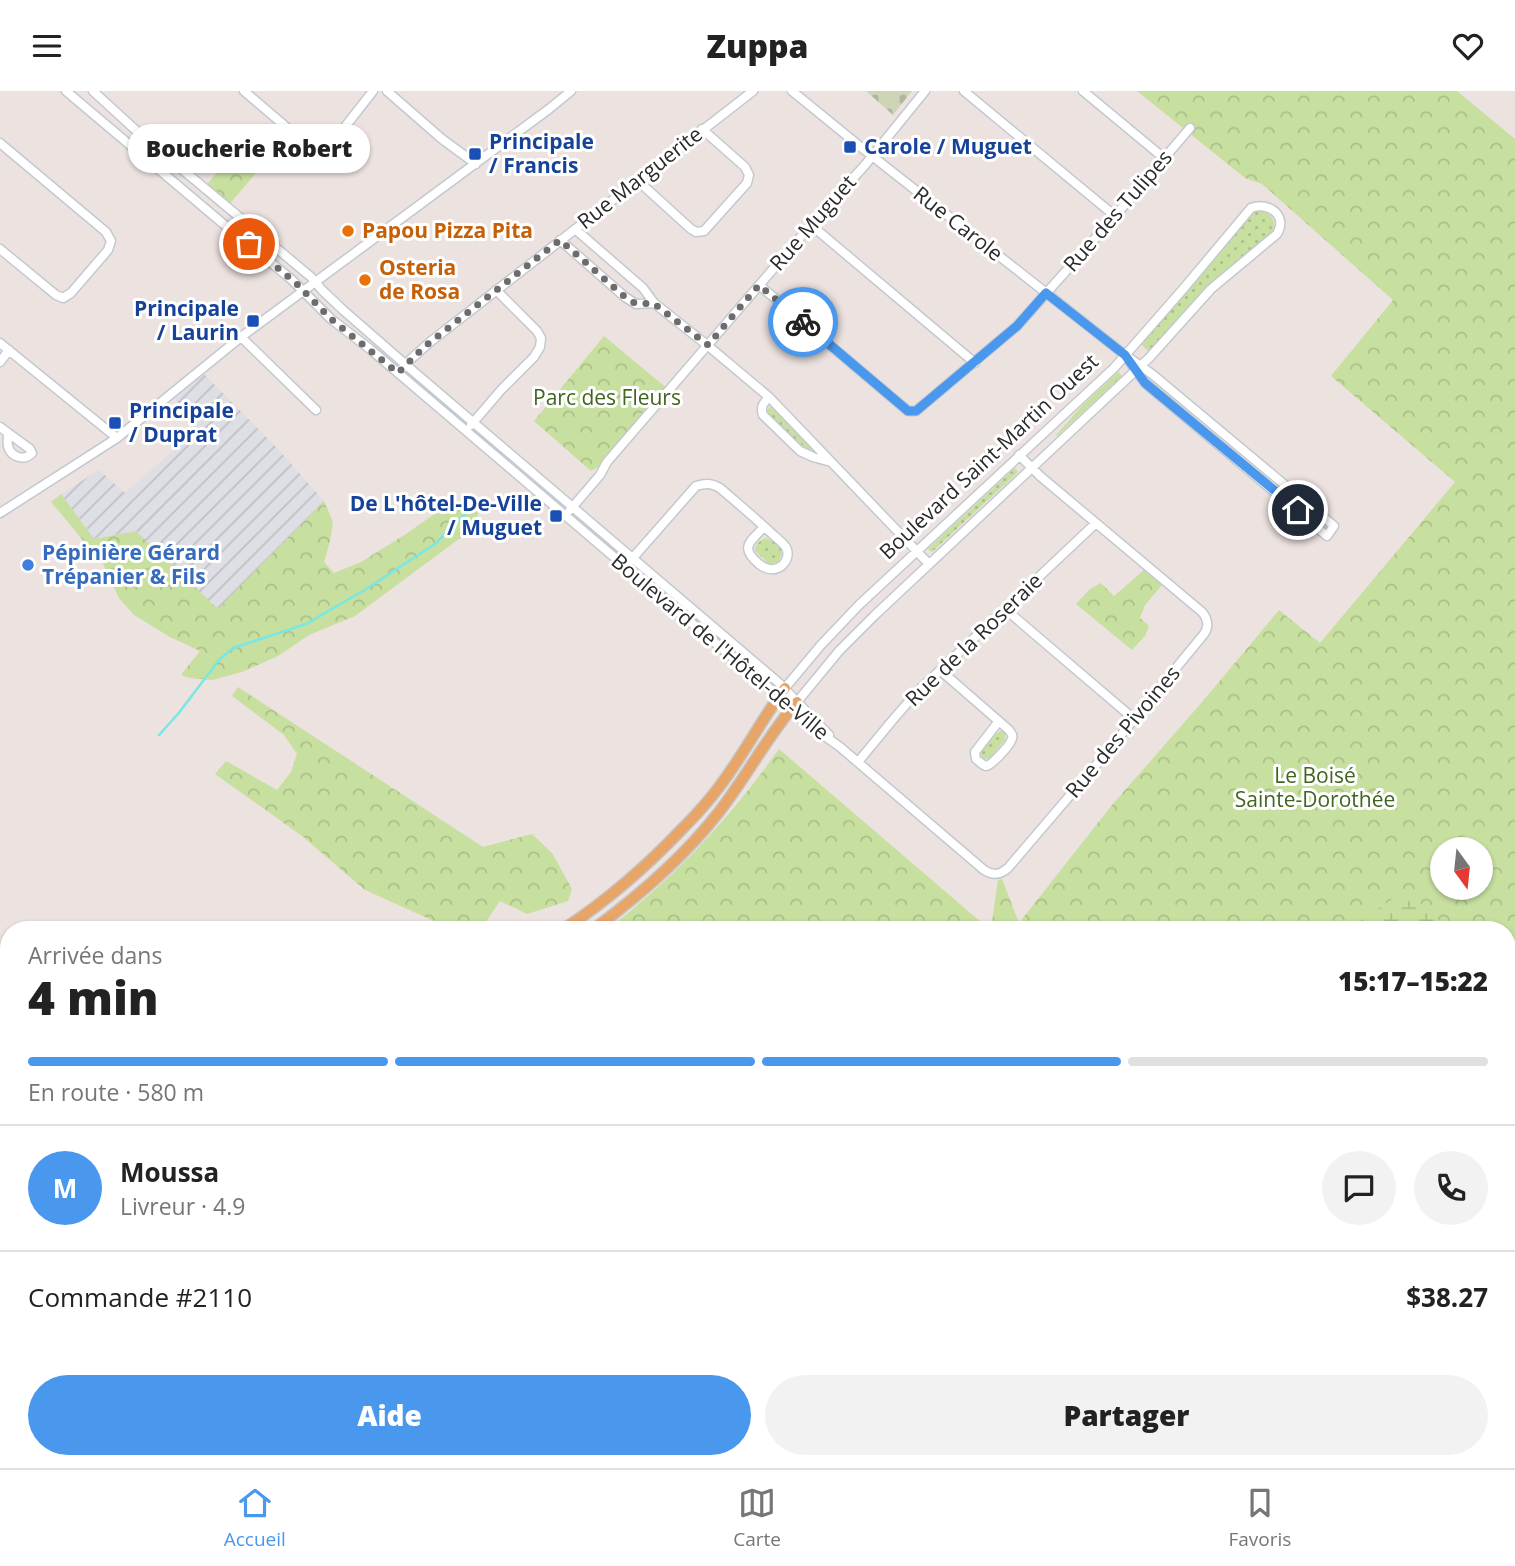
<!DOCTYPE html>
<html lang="fr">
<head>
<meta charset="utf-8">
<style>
  :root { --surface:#fff; --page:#f2f2f2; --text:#222; --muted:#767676; --line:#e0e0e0; --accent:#4a97ee }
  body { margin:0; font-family:"Open Sans",sans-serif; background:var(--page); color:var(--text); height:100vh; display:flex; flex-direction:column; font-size:26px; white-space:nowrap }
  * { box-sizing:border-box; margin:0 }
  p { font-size:23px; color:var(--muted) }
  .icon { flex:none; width:38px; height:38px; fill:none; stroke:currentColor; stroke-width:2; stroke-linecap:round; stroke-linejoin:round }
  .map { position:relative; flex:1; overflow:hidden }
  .sheet { position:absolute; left:0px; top:830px; width:1516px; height:548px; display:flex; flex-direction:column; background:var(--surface); border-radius:28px 28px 0 0; box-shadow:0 2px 5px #0004 }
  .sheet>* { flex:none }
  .needle { width:46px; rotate:165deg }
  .buttons { position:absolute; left:1430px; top:746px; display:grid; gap:14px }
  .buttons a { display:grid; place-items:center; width:63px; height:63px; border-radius:50%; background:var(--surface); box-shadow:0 2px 5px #0004; font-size:35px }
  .pin { position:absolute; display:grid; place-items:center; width:60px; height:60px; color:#fff; margin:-30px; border:4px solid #fff; border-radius:50%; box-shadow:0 2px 7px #0007 }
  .courier { position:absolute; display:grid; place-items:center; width:70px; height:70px; margin:-35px; border:5px solid #4a97ee; border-radius:50%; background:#fff; color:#222; box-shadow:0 2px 9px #0007 }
  .bubble { position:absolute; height:49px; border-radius:24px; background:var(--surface); box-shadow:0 2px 5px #0004; font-size:23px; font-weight:800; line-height:49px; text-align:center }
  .summary em { font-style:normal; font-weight:800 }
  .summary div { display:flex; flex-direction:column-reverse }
  .summary { display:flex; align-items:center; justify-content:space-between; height:119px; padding:0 28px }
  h1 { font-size:46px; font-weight:800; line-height:52px }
  .bar { display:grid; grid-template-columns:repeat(4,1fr); gap:10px 7px; align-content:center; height:84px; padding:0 28px }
  .bar i { height:9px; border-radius:5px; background:var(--line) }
  .bar .active { background:var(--accent) }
  .bar p { grid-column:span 4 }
  .line { display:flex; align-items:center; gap:18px; padding:0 28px; border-top:2px solid var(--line) }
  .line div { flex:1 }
  .round { display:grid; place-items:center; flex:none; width:74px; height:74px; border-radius:37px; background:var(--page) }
  .button { display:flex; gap:14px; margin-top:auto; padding:14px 28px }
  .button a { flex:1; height:80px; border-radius:42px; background:var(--accent); color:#fff; font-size:28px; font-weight:800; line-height:80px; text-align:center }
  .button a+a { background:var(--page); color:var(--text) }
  header { display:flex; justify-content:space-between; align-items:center; height:91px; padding:0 28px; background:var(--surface); font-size:32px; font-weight:800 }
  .tabs { display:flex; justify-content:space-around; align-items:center; height:98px; border-top:2px solid var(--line); background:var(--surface); font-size:19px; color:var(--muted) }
  .tabs a { display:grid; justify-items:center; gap:4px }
  .tabs .active { color:var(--accent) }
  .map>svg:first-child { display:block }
</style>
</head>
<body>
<header><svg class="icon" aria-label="menu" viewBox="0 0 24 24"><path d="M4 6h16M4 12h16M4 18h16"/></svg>Zuppa<svg class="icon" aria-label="heart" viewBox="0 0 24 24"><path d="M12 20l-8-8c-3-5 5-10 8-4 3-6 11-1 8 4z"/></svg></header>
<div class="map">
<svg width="1515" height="1377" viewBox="0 0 1515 1377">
  <defs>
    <pattern id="industrial-furrows" width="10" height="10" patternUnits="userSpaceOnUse" patternTransform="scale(1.75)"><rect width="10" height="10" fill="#dedee5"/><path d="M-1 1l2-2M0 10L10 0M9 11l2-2" fill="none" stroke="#bfbfc5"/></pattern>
    <pattern id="grass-dots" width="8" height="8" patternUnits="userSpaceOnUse" patternTransform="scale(1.75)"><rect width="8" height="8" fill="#c7df9f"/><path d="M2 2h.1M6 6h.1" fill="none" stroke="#abc089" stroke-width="1.8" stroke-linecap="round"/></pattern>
    <pattern id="forest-crowns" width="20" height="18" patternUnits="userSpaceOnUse" patternTransform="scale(1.75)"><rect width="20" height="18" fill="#c7df9f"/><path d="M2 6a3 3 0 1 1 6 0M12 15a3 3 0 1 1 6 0" fill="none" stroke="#abc089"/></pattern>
    <pattern id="wetland-marsh" width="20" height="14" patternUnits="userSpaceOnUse" patternTransform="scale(1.75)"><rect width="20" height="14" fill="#c7df9f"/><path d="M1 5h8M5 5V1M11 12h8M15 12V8" fill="none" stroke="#abc089"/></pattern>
    <pattern id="cemetery-stones" width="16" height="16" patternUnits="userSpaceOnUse" patternTransform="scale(1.75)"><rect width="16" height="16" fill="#ced5b7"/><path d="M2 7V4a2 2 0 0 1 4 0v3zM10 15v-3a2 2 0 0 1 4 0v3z" fill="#b1b79e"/></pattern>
  </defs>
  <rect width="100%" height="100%" fill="#ece2df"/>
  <path fill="url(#industrial-furrows)" d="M203,282L277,357L324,410L218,519L136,440L94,448L61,403L99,379L125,402L197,339L175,308Z"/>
  <path fill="url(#grass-dots)" d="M1261,120C1272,122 1277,131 1272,141L1205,197L1149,261L1141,253L1193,194L1251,124L1255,121Z
    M1118,281L1122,285L1057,345L1056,344L1082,315Z
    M769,316H774L810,354L812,359L809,360L768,324L767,321Z
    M1015,377L1018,381L932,461L928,458Z
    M766,447C780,453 789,462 774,474H770L755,460C754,454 760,449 766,447Z
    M639,476L729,553L728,554L693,529L636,480Z
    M1001,640L1005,642V649L990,667L983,668L981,664C983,655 993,644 1001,640Z"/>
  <path fill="url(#forest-crowns)" fill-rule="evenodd" d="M1137,0H1457L1515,48V1377H0V1028L9,1025V1368H1507V838H991L998,789L1002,788L1019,832L1112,714L1203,610L1279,519L1320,552L1455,391L1331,285L1393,209L1262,93L1245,87ZM1442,758H1480V796H1442Z
    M239,55L262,75L227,116L204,97Z
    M604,245L669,299L607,371L591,380L534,330Z
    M61,403L94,448L136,440L218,518L324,410L333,431L330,450L324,471L334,482L361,471L406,443L453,410L472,411L478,422L475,436L355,525L309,544L278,565L242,581L212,589L189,587L181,584L200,560L170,546L134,524L119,507L103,473L51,411Z
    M1144,479L1162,494L1145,514L1140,527L1149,535L1145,545L1132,559L1076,513L1090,498L1101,492L1114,505Z
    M238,596L483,756L532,743L552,762L572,798L568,810L527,823L500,810L483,835L485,838H446L436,831L365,799L302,745L215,683L226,670L277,699L291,681L297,663L284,644L232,605Z
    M779,658L989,838H608C674,787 731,726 779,658Z"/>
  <path fill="url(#wetland-marsh)" d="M1404,807L1419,811L1449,838H1349L1392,808Z
    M1515,856V977L1507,979V857Z
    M1041,1369L1040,1377H917L928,1369Z"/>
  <path fill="url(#cemetery-stones)" d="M866,0H912L893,24Z"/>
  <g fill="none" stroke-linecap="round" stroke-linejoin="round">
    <path stroke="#79e7e5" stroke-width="2.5" d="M159,644L178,623L219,569L233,557L306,533L363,500L435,453L465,423"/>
    <g stroke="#c3c9d1" stroke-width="11">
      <path id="minor" d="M66,0L227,136L291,188L331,228L370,258L695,535L773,600L801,628L840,656L984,779C993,785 1000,784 1008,777L1107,661L1204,543C1209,536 1208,528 1202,521L1040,385L1019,364
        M93,0L141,44L311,186L322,199L343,219L413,280L779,592L829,644
        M244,0L305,52L318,53L337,46L373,0
        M387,0L442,48L476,73
        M792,0L862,57L1125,264L1152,283L1334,435L1327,445L1145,292L1125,264
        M964,0L1115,125
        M1083,0L1165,68
        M0,52L106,141L111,150L108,159L71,202L63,207L56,204L0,158
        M637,89L691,138L696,141L704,140L747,92L749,84L745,76L702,38
        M811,134L975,272
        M575,138L643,197L654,212L707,254L769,306L929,473
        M560,149L625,206L636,213L654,212
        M759,194L908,320H916L1017,235L1115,125L1190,37
        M241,246L316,319
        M0,252L117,347
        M0,271L9,259
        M398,282L411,268L430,251L753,0
        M769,306C764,312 760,315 763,324L800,360L813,366L831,371
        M471,334L501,299L534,266L540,256L541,247L537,240L496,199
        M0,336L30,358L32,362C25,370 11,367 8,355C7,351 8,347 8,342
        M570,419L600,384L607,371L811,134L865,74L925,0
        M0,422L117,347L241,246L549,18L571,0
        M631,469L696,395C706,392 711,392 720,397C736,411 753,425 769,440C774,445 780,449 785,455C794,467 778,488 759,473C739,456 750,451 764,436
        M1005,518L1134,628
        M940,579L1009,639C1012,644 1014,644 1011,650C1009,655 991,675 986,675C982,674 979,670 976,668L975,661L999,630
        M785,597L821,554L859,514L1114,277L1184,197L1251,117C1269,110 1288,125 1277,143L1211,198L1149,267L875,524L839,560L797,611
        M858,671L891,631L917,601L1096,432"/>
    </g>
    <g stroke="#c4c4c4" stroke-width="13">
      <path id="major" d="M564,838C608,809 647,775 683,737C696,724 708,711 719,696C743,665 761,629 785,597
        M594,838C640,804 684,766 719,721C747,685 768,644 797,611
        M0,1000L9,997
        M0,1018L9,1015"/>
    </g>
    <use href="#minor" stroke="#fff" stroke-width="8"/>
    <use href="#major" stroke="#e8a568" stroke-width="10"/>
  </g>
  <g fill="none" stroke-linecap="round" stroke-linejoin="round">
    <path stroke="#6f6b6a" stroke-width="7" stroke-dasharray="0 12.6" d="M249,153L296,192L331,228L398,282L424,256L560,149L625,206L636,213L653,212L708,254L759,194L803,231"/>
    <path stroke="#4a97ee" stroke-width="9" d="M803,231L908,320H916L1017,235L1046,202L1125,264L1145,292L1298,419"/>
  </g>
  <g fill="#1a4fb4" stroke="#fff" stroke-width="2.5">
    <rect x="843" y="49" width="14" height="14" rx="3.5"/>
    <rect x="468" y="56" width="14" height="14" rx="3.5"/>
    <rect x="246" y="223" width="14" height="14" rx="3.5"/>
    <rect x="108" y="325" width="14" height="14" rx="3.5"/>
    <rect x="549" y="418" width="14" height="14" rx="3.5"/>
  </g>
  <g fill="#e8710a" stroke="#fff" stroke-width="2.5">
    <circle cx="348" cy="140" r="7"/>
    <circle cx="365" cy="189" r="7"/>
  </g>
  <circle fill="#3f7fe0" stroke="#fff" stroke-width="2.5" cx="28" cy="474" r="7"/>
  <g text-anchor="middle" stroke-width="6" stroke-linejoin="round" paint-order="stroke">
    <g font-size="21" font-weight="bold" fill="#164399" stroke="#fff" text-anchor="start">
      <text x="489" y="58">Principale<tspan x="489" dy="24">/ Francis</tspan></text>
      <text x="864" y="63">Carole / Muguet</text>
      <text x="239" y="225" text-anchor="end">Principale<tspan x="239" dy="24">/ Laurin</tspan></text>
      <text x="129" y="327">Principale<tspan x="129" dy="24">/ Duprat</tspan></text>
      <text x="542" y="420" text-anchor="end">De L'hôtel-De-Ville<tspan x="542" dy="24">/ Muguet</tspan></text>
    </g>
    <g font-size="21" fill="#2b2b2b" stroke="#fff">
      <text transform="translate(640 87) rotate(-38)" y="7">Rue Marguerite</text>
      <text transform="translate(1118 120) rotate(-49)" y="7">Rue des Tulipes</text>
      <text transform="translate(813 132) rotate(-49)" y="7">Rue Muguet</text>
      <text transform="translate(958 133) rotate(38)" y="7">Rue Carole</text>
      <text transform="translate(989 366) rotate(-43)" y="7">Boulevard Saint-Martin Ouest</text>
      <text transform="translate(974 549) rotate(-44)" y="7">Rue de la Roseraie</text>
      <text transform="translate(720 556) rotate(40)" y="7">Boulevard de l'Hôtel-de-Ville</text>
      <text transform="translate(1123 641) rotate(-50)" y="7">Rue des Pivoines</text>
    </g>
    <g font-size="21" font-weight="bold" fill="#c56008" stroke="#fff" text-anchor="start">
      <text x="362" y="147">Papou Pizza Pita</text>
      <text x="379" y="184">Osteria<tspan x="379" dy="24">de Rosa</tspan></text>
    </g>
    <g font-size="21" fill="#41641f" stroke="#fff">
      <text x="607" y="314">Parc des Fleurs</text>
      <text x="1315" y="692">Le Boisé<tspan x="1315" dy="24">Sainte-Dorothée</tspan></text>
    </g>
    <g font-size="21" font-weight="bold" fill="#366cbe" stroke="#fff" text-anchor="start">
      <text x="42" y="469">Pépinière Gérard<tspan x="42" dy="24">Trépanier &amp; Fils</tspan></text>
    </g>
  </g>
</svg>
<div class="buttons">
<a><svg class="needle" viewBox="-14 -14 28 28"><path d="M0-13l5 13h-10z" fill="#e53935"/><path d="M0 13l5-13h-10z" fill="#767676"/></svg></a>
</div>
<div class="pin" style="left:249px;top:153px;background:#ea580c"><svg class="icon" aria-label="bag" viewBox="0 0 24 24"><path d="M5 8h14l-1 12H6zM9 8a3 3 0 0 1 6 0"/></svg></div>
<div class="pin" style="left:1298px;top:419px;background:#1f2937"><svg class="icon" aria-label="home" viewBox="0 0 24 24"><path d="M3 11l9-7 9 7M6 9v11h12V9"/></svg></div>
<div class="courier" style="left:803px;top:231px"><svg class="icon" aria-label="bike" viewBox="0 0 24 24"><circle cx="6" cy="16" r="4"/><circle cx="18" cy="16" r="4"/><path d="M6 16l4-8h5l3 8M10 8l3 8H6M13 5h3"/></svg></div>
<div class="bubble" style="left:128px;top:33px;width:242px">Boucherie Robert</div>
<section class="sheet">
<div class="summary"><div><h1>4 min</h1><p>Arrivée dans</p></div><em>15:17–15:22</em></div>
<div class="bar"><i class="active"></i><i class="active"></i><i class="active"></i><i></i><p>En route · 580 m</p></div>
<div class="line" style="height:126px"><b class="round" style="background:var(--accent);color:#fff">M</b><div><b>Moussa</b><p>Livreur · 4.9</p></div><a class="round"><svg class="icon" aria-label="chat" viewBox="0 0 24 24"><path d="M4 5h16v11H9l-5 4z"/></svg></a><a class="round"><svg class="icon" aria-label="phone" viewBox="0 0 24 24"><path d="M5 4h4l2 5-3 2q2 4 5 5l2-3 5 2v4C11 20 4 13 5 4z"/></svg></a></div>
<div class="line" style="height:91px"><div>Commande #2110</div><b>$38.27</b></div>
<div class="button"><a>Aide</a><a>Partager</a></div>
</section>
</div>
<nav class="tabs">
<a class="active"><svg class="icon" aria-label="home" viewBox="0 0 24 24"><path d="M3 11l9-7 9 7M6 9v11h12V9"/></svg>Accueil</a>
<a><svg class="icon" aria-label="map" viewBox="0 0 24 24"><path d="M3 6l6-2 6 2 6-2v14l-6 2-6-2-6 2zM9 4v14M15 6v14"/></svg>Carte</a>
<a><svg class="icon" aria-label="saved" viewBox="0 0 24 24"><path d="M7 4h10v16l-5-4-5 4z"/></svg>Favoris</a>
</nav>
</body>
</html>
